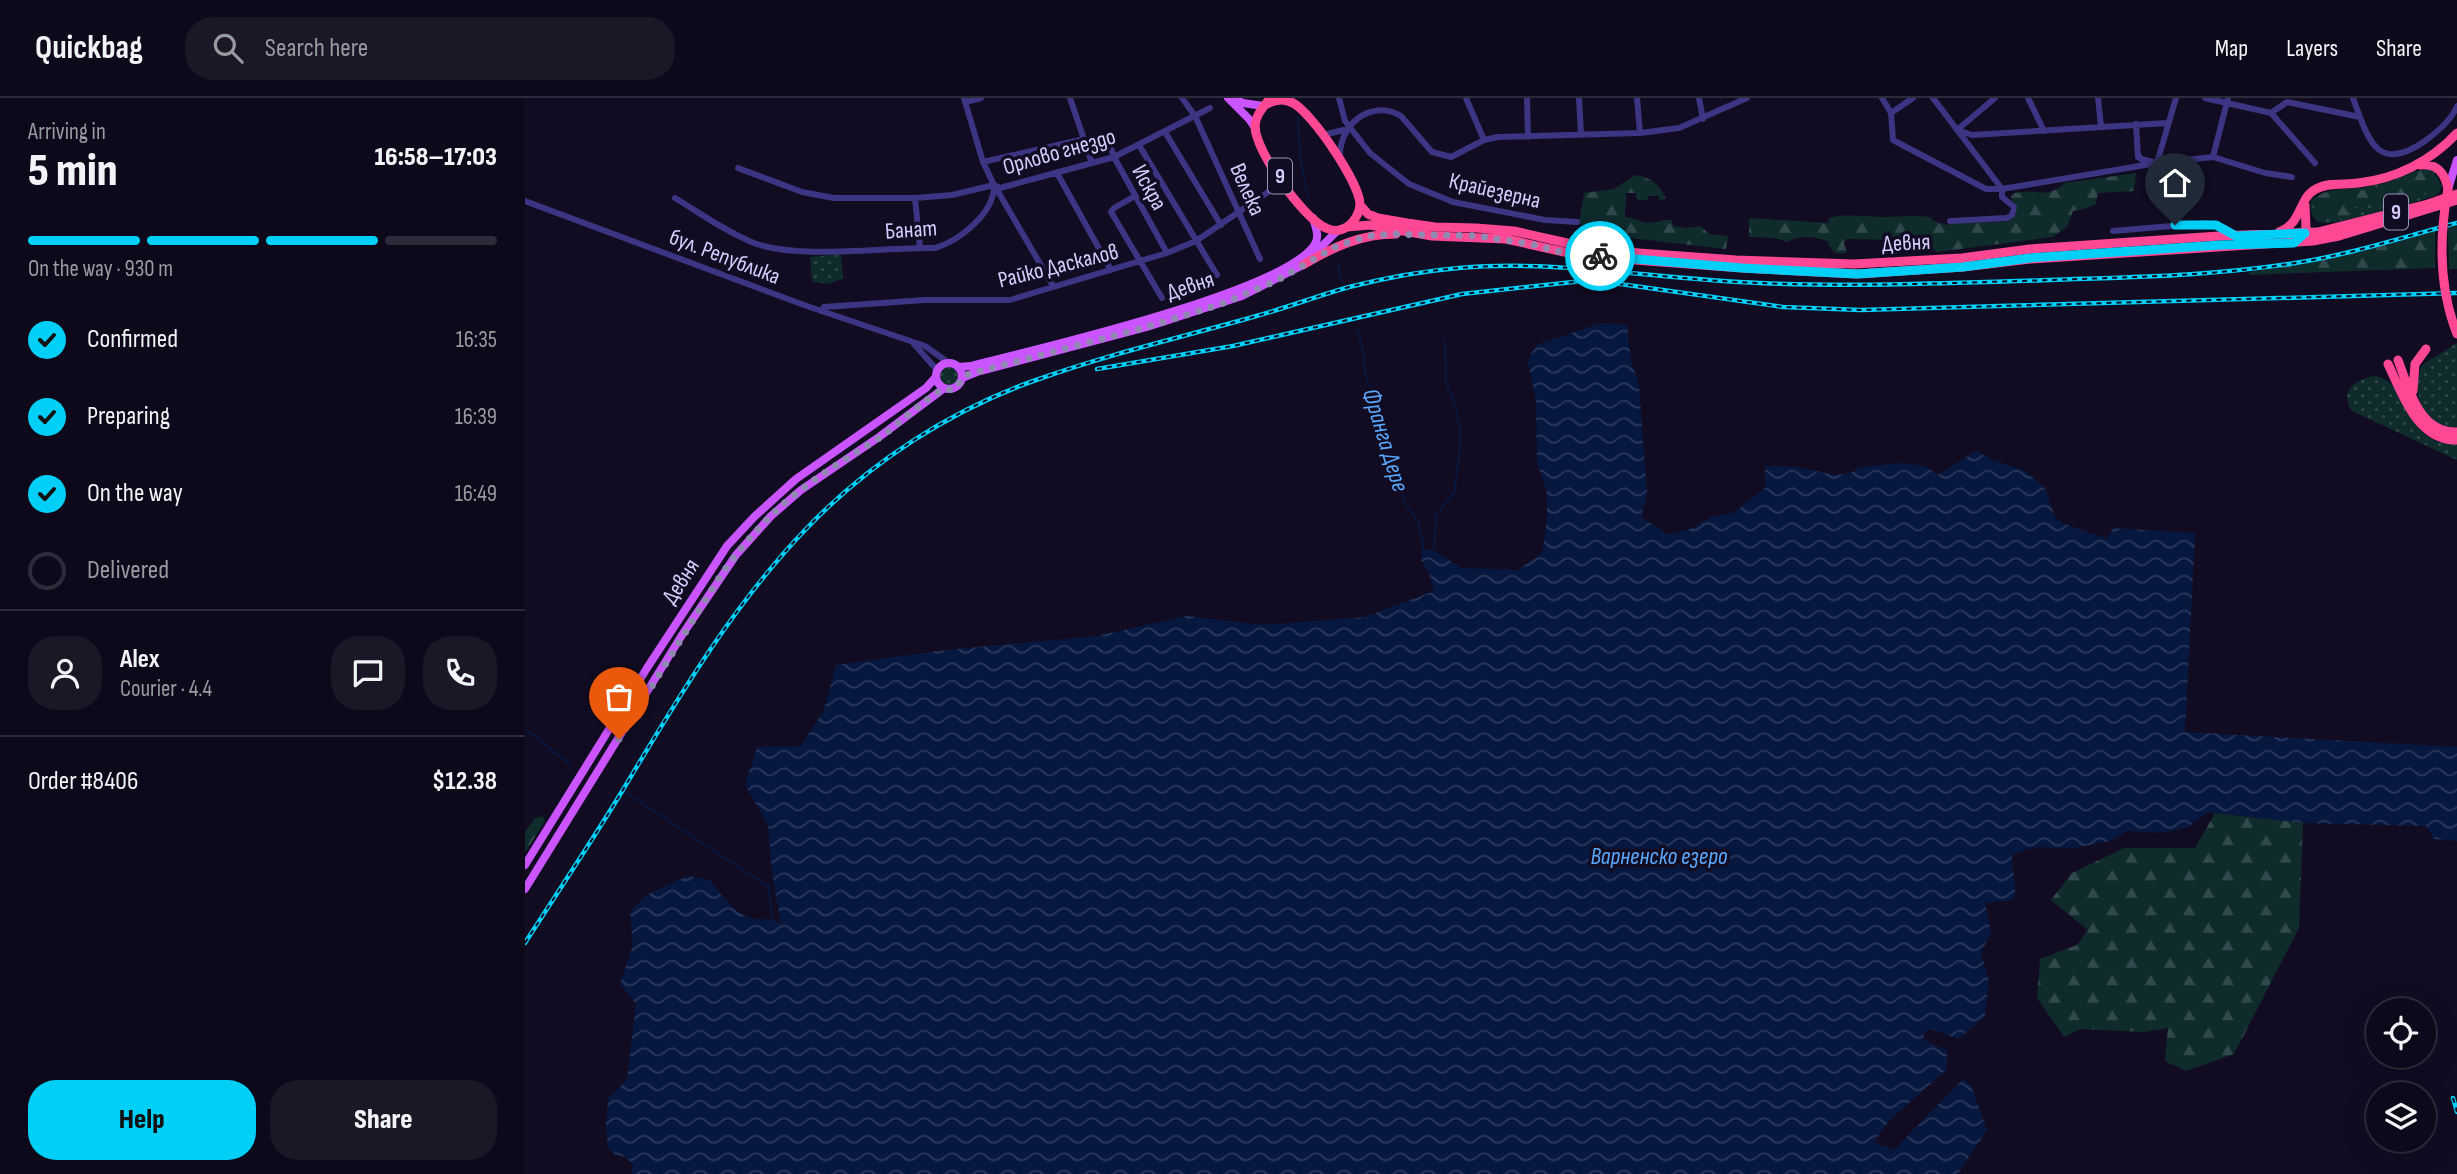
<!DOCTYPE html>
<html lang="en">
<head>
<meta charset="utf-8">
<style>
  :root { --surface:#0d091a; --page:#1b1727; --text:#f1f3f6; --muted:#9a9aa2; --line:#2d2a39; --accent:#00d0f8 }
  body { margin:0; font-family:"Sofia Sans Condensed",sans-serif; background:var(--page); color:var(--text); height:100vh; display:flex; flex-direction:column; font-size:26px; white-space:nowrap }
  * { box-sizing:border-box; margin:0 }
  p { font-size:23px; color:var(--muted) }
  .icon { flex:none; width:38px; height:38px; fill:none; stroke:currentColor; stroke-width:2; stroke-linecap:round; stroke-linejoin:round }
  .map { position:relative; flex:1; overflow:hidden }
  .side { display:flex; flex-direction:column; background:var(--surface); width:525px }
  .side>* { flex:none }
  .buttons { position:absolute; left:1841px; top:900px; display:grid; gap:14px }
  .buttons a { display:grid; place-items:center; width:70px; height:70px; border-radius:50%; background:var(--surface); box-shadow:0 7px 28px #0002,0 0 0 2px var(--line); font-size:35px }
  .pin { position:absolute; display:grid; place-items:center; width:60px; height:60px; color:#fff; margin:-72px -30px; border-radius:50% 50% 50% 0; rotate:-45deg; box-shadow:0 0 7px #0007 }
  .pin .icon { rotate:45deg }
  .courier { position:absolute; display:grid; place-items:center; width:70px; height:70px; margin:-35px; border:5px solid #00d0f8; border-radius:50%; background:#fff; color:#222; box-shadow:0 2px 9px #0007 }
  .summary em { font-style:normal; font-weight:800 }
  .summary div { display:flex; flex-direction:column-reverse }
  .summary { display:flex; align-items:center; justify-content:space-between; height:119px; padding:0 28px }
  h1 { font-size:46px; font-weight:800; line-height:52px }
  .bar { display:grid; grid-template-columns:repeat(4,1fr); gap:10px 7px; align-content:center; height:84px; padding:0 28px }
  .bar i { height:9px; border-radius:5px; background:var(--line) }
  .bar .current { background:var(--accent) }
  .bar p { grid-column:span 4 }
  .line { display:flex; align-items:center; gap:18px; padding:0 28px; border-top:2px solid var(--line) }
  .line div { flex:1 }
  .round { display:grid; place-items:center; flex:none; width:74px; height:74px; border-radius:28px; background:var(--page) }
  ol { padding:0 28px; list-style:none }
  li { display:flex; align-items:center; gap:21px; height:77px }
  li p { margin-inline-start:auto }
  li .icon { padding:7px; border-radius:50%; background:var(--accent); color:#111; stroke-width:4 }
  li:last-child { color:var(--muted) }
  li i { width:38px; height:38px; border:4px solid var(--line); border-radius:50% }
  .cta { display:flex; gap:14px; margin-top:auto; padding:14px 28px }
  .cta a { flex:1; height:80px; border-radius:28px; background:var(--accent); color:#111; font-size:28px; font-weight:800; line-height:80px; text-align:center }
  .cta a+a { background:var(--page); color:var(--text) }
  header { display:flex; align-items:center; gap:42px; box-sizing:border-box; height:98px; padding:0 35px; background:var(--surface); border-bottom:2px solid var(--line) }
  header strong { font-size:33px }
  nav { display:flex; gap:38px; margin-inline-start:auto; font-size:24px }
  .search { width:490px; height:63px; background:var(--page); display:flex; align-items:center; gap:18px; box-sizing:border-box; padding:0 24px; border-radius:28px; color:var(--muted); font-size:26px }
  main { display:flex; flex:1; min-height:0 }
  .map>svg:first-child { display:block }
</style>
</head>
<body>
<header>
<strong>Quickbag</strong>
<div class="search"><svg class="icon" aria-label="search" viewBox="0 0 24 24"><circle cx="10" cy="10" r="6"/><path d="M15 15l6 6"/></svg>Search here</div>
<nav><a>Map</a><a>Layers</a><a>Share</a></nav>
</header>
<main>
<section class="side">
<div class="summary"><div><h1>5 min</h1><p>Arriving in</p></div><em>16:58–17:03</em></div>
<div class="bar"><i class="current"></i><i class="current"></i><i class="current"></i><i></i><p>On the way · 930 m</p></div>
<ol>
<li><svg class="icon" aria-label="check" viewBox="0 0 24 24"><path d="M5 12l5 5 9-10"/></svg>Confirmed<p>16:35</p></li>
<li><svg class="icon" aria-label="check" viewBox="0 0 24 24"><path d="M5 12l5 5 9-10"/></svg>Preparing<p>16:39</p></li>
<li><svg class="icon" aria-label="check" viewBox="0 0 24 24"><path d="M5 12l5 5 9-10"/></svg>On the way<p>16:49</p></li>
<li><i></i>Delivered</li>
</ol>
<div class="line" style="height:126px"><a class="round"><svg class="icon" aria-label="person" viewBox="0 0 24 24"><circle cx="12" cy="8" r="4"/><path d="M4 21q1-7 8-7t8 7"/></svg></a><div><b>Alex</b><p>Courier · 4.4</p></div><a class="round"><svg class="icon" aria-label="chat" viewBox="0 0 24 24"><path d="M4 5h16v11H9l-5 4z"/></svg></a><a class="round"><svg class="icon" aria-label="phone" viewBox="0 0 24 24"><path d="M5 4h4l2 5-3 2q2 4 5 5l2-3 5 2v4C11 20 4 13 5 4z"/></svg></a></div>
<div class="line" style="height:91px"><div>Order #8406</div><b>$12.38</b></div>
<div class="cta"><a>Help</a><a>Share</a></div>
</section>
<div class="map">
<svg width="1932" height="1076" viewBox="0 0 1932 1076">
  <defs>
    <pattern id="grass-dots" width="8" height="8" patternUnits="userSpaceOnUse" patternTransform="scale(1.75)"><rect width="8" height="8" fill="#0f2b2c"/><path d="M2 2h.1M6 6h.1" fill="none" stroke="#31494c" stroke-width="1.8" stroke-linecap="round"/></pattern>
    <pattern id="forest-firs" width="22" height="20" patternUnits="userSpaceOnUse" patternTransform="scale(1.75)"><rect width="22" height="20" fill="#0f2b2c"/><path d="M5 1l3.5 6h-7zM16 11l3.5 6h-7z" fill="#31494c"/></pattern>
    <pattern id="water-waves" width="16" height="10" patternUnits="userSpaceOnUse" patternTransform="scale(1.75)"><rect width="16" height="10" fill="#071840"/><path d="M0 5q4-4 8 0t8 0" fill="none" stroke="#2a385d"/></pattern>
  </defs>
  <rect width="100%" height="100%" fill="#110c22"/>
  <path fill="url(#grass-dots)" d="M1889,73L1909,74L1917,88L1912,97C1897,103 1810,127 1798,125C1786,123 1785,112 1786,103C1802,89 1825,92 1846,88C1861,85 1875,81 1889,73Z
    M316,156L318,181L308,184L307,186L287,184L285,159Z
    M1932,245V330C1897,331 1886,294 1897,267Z
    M415 278a9 9 0 1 1 18 0a9 9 0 1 1-18 0Z
    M1851,278C1887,285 1877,348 1932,346V362L1827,313C1813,293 1832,280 1851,278Z"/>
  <path fill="url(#forest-firs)" d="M1902,70L1913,79V90L1904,96L1893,93L1863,107L1853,105L1825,110L1823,120L1809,123L1793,117L1786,103C1807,84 1826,96 1850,91C1869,87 1883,75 1902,70Z
    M1611,75L1609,93L1573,95L1571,106L1559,111L1548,113L1542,129L1528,139L1412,154L1396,142L1321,141L1319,146L1322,154C1313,158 1305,154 1303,144C1290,138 1275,137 1262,144L1250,140L1224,139V120L1303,125L1304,120C1322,115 1342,119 1360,119C1376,119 1390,117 1405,119L1409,123L1422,127C1425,126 1429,125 1432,124C1445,122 1482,129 1489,119C1491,117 1491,111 1491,108L1487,103L1486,98L1490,95C1515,90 1520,102 1540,85Z
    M1110,77C1126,79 1135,87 1141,101L1134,103V98H1123V102H1112L1111,95H1101L1100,119C1111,120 1115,124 1123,125C1132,125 1138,121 1147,122L1148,128L1162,130L1176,128L1184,136L1203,138L1201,151L1088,138L1060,130L1054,125L1059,95L1089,91Z
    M1932,128V171H1924L1923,130Z
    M1910,133V170L1724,177V174L1790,164Z
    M1690,715L1778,725L1774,830L1709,956L1661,973L1640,963L1643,930L1619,934L1556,931L1539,939L1512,900L1515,861L1552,847L1563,832L1526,802L1547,775L1599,750H1670Z
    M18,718L20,723L0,755V734L10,720Z"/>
  <path fill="url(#water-waves)" d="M1075,225L1102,227L1106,263L1114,287L1122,396L1116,419L1144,437L1165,431L1186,419L1208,415L1240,390V368L1271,369L1310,377L1325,375L1335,369L1377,365L1400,368L1413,377L1451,353L1470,363L1501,373L1520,390L1530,419L1540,426L1582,441L1588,430L1670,435L1660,634L1932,649V743L1909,741L1901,728L1778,725L1683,714L1663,729L1637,735L1603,733L1585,743L1549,750L1510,749L1487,757C1486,774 1494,785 1488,802L1460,805L1466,835L1456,855L1464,883L1460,918L1434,941L1405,931L1398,936L1400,943L1422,952V971L1364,1023L1349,1044L1369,1052L1438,981L1446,987L1462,1032L1433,1076H106L108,1068L101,1059L90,1057L83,1050L81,1028L83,1001L102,981L111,906L95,886L108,847L105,813L123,796L163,778L185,782C196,796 210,818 230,821C243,822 244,819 256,826L247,776L243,727L220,687L232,649L276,648L299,612L311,567L421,552L571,538L662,518L737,527L840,519L909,493L903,473L896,462L898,451L909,453L937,470L993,472L1017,455L1022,421V393L1012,365L1011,303L1003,264L1007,254L1012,247Z"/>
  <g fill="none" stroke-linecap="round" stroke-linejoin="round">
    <path stroke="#071840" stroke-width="2" d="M773,20C774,48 775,72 784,98
      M813,167L817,184
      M832,231L838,252L840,274L849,303L863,333L865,355L881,407L893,423L898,444V451
      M909,453L911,417L929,395L934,359L935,331L930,307L921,285L920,242
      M0,631L46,667
      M101,695L244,789L247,820"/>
    <path stroke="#3c3583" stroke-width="6" d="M439,0L458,64L469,87L475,90L589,59L685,10
      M545,0L567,65
      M657,0L670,18L735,161
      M814,0L820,23L845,55L884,86L928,104L1020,122L1052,124
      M941,0L959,42
      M1002,0L1003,39
      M1054,0L1056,37
      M1112,0L1115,35
      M1174,0L1178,21
      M1357,0L1366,15L1368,42L1461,91H1477L1632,65L1688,59L1740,75L1767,79
      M1408,0L1477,91V99L1489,109L1487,117L1482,120L1425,123
      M1503,0L1519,33
      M1573,0L1576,28
      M1680,0L1746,15L1762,4L1835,19
      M1828,0C1843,40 1851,77 1900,43C1911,35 1927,22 1932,8
      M441,4L456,0
      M1366,15L1388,0
      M1746,15L1790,65
      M1611,26L1613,59
      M1432,32L1447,37L1643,25
      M1432,32L1470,0
      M640,34L696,127
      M798,37L819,32
      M582,38L589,59L642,155
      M614,47L692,177
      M1613,57L1616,61L1632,65L1651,0
      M1688,59L1703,0
      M815,60C813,28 845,0 876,18L907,54L926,59L959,42L973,39L1115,35L1154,30L1222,0
      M458,64L559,41
      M532,75L586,172
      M471,90L528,188
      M610,98L589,110L586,114L637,200
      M150,100C175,115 201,134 229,145C274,162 359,149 410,150C434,143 470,115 469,87L427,97L390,100H309L277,94L213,70
      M390,100L395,150
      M0,103L279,207L400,248L424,265
      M1588,133L1682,125L1700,130L1709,137
      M296,213L299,209L400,202H485L642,155L671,143L758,84
      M389,246L412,272"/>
    <path stroke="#ca54ff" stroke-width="8" d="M703,0L724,21L731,31
      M709,0L718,5L738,8
      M1923,91L1932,62
      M411 278a13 13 0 1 1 26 0a13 13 0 1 1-26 0Z
      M433,269L446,268C508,252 761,194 790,146C795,138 790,128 788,120
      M437,280L452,274L622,229L717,198L778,167L812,133
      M0,767L122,570L202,448L229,419L271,381L401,290L410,280
      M0,791L157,537L211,457L246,418L276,392L354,339L418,291"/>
    <path stroke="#ff4894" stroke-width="9" d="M742,6C751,1 759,0 768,5C787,15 834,84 835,106C835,115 829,124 822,129C815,133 809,134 801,130C778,120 731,54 730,29C730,17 739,9 745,0
      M1895,67C1913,65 1920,76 1923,91
      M835,107L843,116L853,120L882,125L910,129L951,130L989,133L1051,147L1114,155L1211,162L1329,166L1437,160L1505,151L1694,138L1793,134L1903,106L1932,96
      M822,129L845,127L907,138L981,141L1039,154L1109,162L1217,170L1332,176L1438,169L1505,161L1788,143L1814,138L1932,102
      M1754,134C1778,125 1773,100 1791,91C1803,84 1820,87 1833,85C1871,81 1906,63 1932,35
      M1778,137L1781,130L1780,107
      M778,167C808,149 836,136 871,136
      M1873,262C1884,291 1894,335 1932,334
      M1863,266C1877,295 1892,343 1932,342
      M1888,293L1890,266L1901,251"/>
    <g stroke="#00d0f8" stroke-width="4.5">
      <path id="rail" d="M572,271L708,248L937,196L1067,182L1258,209L1336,212L1932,195
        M0,845C32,795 65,746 96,695C152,602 206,509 281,431C345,364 427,311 514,281C584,256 657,239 728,219C761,210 792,198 824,189C860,180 897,173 934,170C1034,161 1135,182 1235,185C1332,189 1428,185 1525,182C1606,179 1689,178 1770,165C1824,157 1878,139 1932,125
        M1928,1000L1932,1014"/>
    </g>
    <use href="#rail" stroke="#110c22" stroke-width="2" stroke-dasharray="5" stroke-linecap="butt"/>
    <path stroke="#ff4894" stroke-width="9" d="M1923,91C1914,139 1914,190 1932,236"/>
  </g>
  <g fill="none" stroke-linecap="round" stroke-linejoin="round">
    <path stroke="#9189b2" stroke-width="7" stroke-dasharray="0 12.6" d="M94,641L196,477C219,445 245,415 277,391C302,372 328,357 354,340C376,324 395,305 418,291L423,292L432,289L437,280L444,276L622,229L696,206L751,183L812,148L844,138L867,136L953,138L1005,146L1039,155L1075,158"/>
    <path stroke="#00d0f8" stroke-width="9" d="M1075,158L1217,170L1332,176L1438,169L1505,160L1695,147L1769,145L1780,135L1711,138L1691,127H1650"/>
  </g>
  <g text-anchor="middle" stroke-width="7" stroke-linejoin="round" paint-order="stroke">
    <g fill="#110c22" stroke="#9b93bd" stroke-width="2">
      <rect x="743" y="60.5" width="24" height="35" rx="5"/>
      <rect x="1859" y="96.5" width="24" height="35" rx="5"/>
    </g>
    <g font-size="21" font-weight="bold" fill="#d6cdff">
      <text x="755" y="85">9</text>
      <text x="1871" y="121">9</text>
    </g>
    <g font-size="23" fill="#d6cdff" stroke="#110c22">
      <text transform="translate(534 53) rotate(-16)" y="8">Орлово гнездо</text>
      <text transform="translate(625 89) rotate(61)" y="8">Искра</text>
      <text transform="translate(723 91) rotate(66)" y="8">Велека</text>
      <text transform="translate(970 92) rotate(13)" y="8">Кpaйeзepнa</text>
      <text transform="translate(386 131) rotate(-4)" y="8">Банат</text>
      <text transform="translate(1381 144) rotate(-3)" y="8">Девня</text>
      <text transform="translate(200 158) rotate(21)" y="8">бул. Република</text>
      <text transform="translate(533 167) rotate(-14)" y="8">Райко Даскалов</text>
      <text transform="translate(665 187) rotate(-18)" y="8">Девня</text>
      <text transform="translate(155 483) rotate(-57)" y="8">Девня</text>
    </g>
    <g font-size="24" font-style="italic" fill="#5ba9ff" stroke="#110c22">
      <text transform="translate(861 342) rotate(73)" y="8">Франга Дере</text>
      <text x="1134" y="766">Варненско езеро</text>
    </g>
  </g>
</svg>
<div class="buttons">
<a><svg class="icon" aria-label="locate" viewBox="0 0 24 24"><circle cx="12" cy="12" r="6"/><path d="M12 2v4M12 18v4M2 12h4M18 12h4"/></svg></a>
<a><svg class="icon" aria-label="layers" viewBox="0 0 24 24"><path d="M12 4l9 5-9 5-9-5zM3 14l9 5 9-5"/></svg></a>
</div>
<div class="pin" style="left:94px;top:641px;background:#ea580c"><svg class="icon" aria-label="bag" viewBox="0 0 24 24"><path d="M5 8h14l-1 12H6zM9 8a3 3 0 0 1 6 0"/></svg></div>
<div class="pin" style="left:1650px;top:127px;background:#1f2937"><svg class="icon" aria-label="home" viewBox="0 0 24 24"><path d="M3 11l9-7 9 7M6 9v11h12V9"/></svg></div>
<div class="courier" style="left:1075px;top:158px"><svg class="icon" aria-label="bike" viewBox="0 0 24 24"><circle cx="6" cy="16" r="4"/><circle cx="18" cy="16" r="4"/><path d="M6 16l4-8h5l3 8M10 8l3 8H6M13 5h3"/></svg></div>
</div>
</main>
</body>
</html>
